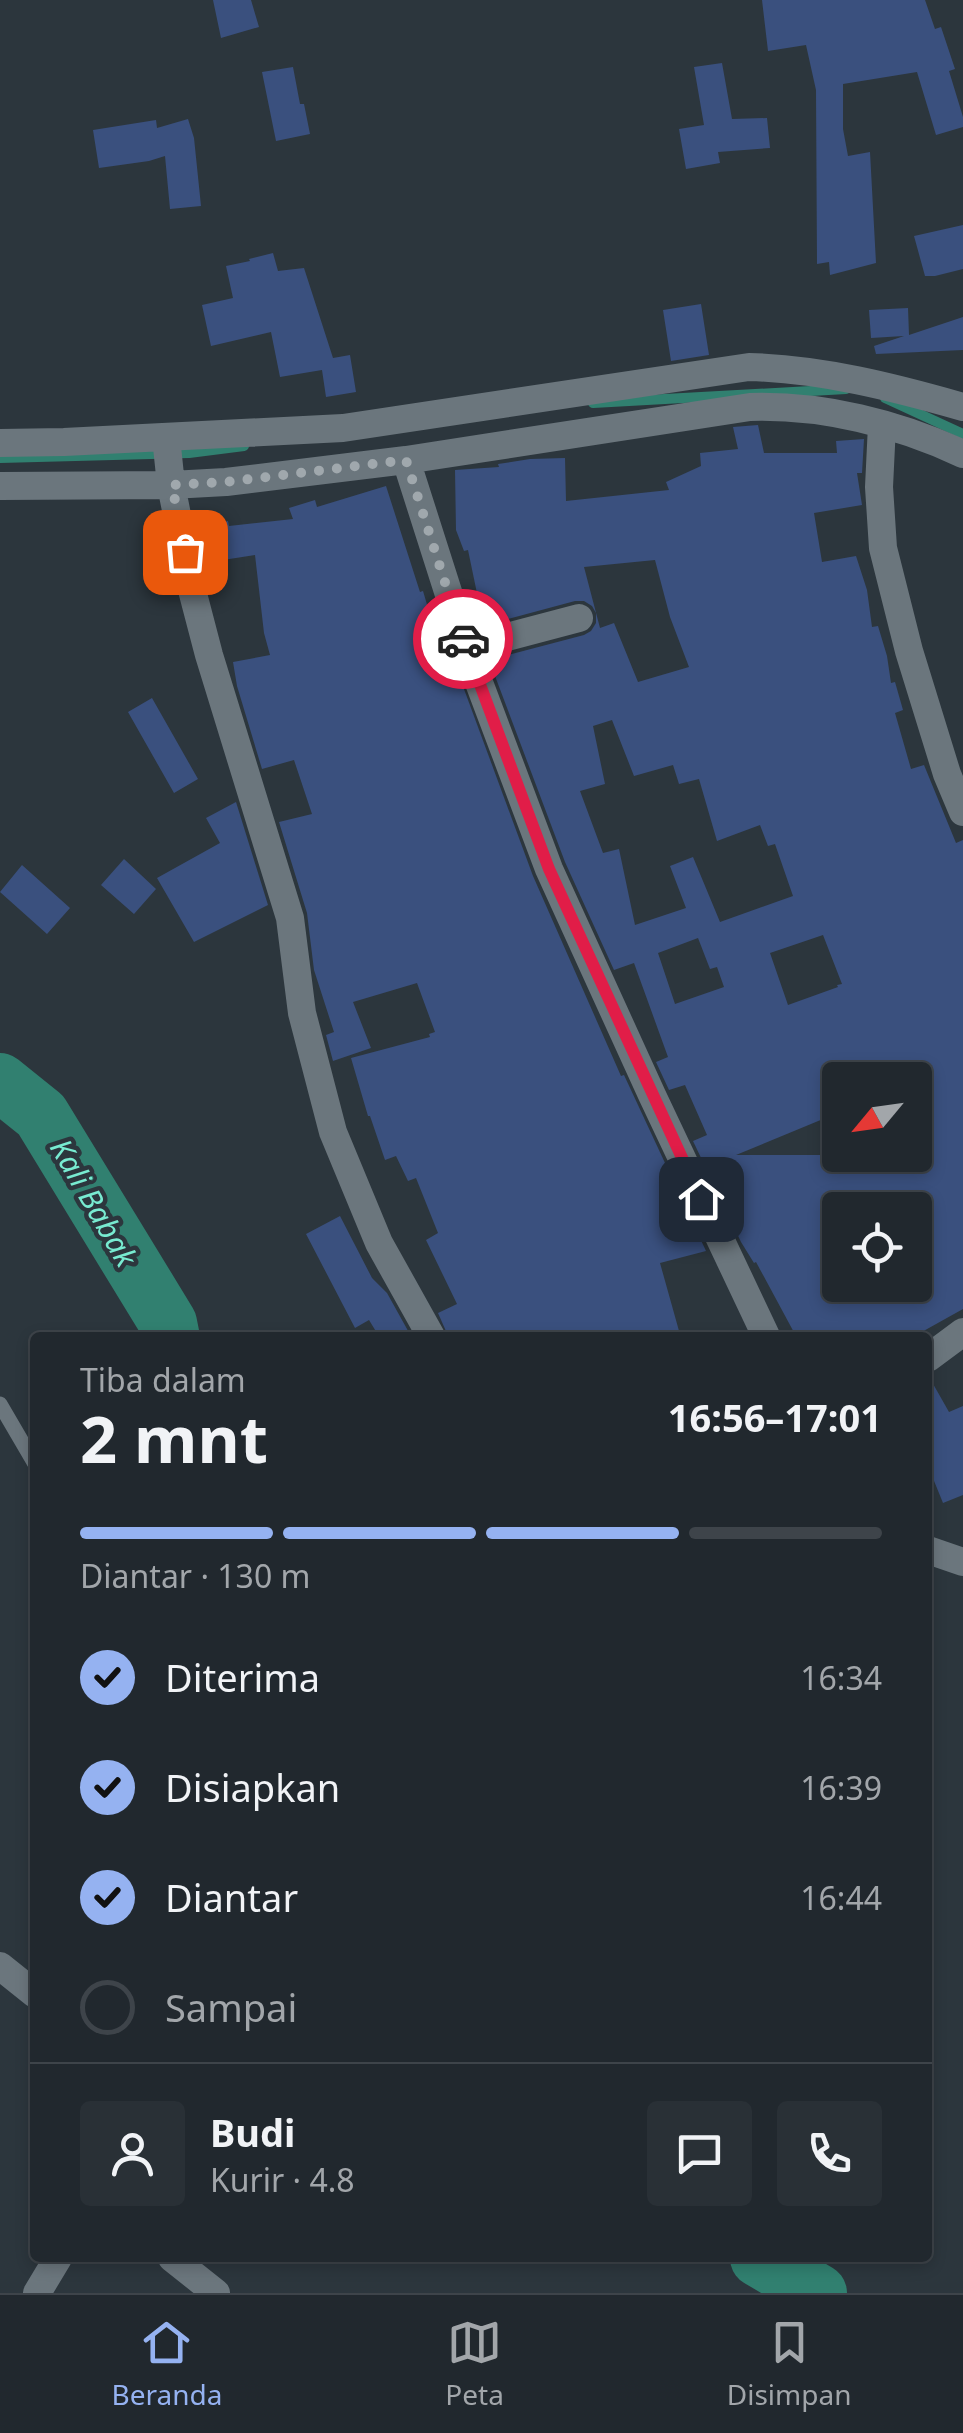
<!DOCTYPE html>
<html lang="id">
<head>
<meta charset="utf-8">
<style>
  :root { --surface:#21282e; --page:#293036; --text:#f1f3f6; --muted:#a2a6aa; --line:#3e444a; --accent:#95b2f1 }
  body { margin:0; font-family:"Noto Sans",sans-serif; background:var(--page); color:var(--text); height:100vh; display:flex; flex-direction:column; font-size:38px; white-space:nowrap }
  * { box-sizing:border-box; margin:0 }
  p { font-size:32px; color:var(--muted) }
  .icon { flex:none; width:55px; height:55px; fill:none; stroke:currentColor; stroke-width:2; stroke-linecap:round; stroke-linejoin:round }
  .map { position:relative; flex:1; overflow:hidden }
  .drawer { position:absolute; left:30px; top:1332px; width:902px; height:930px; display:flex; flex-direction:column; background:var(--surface); border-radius:10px; box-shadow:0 5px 15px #0003,0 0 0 2px var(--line) }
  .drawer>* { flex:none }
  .needle { width:65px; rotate:241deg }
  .buttons { position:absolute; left:822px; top:1062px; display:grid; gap:20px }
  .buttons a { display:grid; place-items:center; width:110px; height:110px; border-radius:10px; background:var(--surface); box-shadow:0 5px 15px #0003,0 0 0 2px var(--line); font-size:50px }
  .pin { position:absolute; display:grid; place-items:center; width:85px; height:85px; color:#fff; margin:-42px; border-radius:20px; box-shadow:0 5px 15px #0006 }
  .courier { position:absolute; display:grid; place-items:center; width:100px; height:100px; margin:-50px; border:8px solid #e11d48; border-radius:50%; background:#fff; color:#222; box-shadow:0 2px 12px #0007 }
  .headline em { font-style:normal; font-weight:700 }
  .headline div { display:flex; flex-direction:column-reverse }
  .headline { display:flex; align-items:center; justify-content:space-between; height:170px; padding:0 50px }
  h1 { font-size:65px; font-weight:700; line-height:75px }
  .bar { display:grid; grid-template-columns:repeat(4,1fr); gap:15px 10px; align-content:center; height:120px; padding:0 50px }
  .bar i { height:12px; border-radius:8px; background:var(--line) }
  .bar .active { background:var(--accent) }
  .bar p { grid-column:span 4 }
  .line { display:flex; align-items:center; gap:25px; padding:0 50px; border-top:2px solid var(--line) }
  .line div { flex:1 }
  .round { display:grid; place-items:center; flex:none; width:105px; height:105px; border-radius:10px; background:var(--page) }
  ol { padding:0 50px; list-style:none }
  li { display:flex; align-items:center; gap:30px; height:110px }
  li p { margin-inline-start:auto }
  li .icon { padding:10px; border-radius:50%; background:var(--accent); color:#111; stroke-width:4 }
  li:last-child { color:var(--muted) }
  li i { width:55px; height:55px; border:5px solid var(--line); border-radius:50% }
  .tab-bar { display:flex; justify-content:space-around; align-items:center; height:140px; border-top:2px solid var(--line); background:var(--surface); font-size:28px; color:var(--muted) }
  .tab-bar a { display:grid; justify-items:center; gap:5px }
  .tab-bar .active { color:var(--accent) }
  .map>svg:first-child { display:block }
</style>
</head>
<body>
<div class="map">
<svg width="963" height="2293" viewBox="0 0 963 2293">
  <rect width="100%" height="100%" fill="#2c363d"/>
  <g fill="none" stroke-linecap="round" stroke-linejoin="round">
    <path stroke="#318070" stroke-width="10" d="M885,398L963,434
      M593,403L846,389
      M0,458L189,453L244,446"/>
    <path stroke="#318070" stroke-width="58" d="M0,1082L41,1115L168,1323L171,1338
      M759,2258L818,2293"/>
  </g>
  <path fill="#3a507e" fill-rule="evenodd" d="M213,0H251L259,27L221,38Z
    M762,0H925L935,29L941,27L955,69L949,71L963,117V127L936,135L917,72L843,84V129L848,156L870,152L876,263L830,275L829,262L817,264L816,90L806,45L768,51Z
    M722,63L732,119L767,118L770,148L718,152L720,163L686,169L679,129L704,125L694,67Z
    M293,67L300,104H304L310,134L276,141L262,72Z
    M188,119L194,138L201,206L170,209L165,156L149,161L99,168L93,130L156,120L157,128Z
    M963,225V269L935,276H925L914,236Z
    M273,253L278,271L304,268L333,358L350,355L356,392L326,397L322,370L280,377L271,332L211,346L202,305L233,298L226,266L250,261L249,259Z
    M701,304L709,355L671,361L663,310Z
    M908,308L909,335L963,317V350L876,354L874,346L904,336L871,338L869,310Z
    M758,425L764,453H837L836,441L864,439L862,473H857L862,505L814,513L822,562L856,556L867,590L872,627L878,626L887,656L891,683L895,682L903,710L895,713L911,769L924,765L956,843L963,840V1309L911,1338H797L756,1262L754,1263L741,1242L693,1141L707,1135L685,1085L669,1090L656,1062L668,1057L634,963L614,970L565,862L489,660L584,635L591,631L596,623V613L592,606L584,601H575L478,627L471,606L479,603L468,550L464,551L456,530L455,470L499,467L498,464L530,459L565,458L566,501L669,490L666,482L701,466L700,453L738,449L733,427ZM655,560L670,617L689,667L638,682L614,623L600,628L584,567ZM612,720L634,776L673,765L679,784L699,779L717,841L760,825L768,846L775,844L793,896L720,922L693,857L670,866L686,908L635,925L619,849L603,853L580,791L605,784L593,726ZM823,935L842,984L837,985L838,987L788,1005L770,953ZM698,938L710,969L717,967L724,987L675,1004L658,953ZM827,1080H915V1155H736L840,1112ZM840,1210H915V1285H840Z
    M386,486L420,592L423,591L431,618L437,616L533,876L621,1076L624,1075L706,1251L660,1263L681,1338H449L438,1313L457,1304L426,1240L438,1233L416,1178L408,1181L396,1156L385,1160L370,1116H368L351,1058L430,1037L429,1034L435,1032L417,983L353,1002L371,1048L333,1061L326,1035L334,1032L314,970L307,913L279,822L312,814L294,760L262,769L237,686L233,662L270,655L264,633L255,555L204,563L197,528L228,521L229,526L293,519L289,508L315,500L317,507Z
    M152,698L198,779L174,793L128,712Z
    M236,802L268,905L194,942L157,878L220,843L206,818Z
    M124,859L156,889L134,914L101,885Z
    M22,865L70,908L47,934L0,892Z
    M340,1216L372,1278L387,1293L412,1338H380L369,1320L355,1328L306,1234Z
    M928,1375L949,1412L963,1406V1495L943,1503L928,1466Z"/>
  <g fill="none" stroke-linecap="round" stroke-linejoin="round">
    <path stroke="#6b767d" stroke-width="15" d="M0,1404L35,1464"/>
    <path stroke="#6b767d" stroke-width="28" d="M882,425L879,487L883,548L909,651L947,774L963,812
      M166,437L171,485L192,590L209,655L290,918L302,1013L333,1132L379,1243L432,1338
      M0,443L64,442L343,428L749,367C822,369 893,387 963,407
      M406,460L466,648L549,869L652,1095L767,1338
      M0,486L171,485L226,482L406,460L750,407C823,405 897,423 963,454
      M466,648L579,618
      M928,1550L963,1562
      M0,1966L35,1994
      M172,2258L216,2293"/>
    <path stroke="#6b767d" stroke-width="28" d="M928,1358L963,1332
      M37,2293L58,2258"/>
  </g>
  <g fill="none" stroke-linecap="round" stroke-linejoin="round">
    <path stroke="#a0a8ad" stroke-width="10" stroke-dasharray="0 18" d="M185,552L172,485L226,482L406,460L463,639"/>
    <path stroke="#e11d48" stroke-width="12" d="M463,639L549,869L701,1199"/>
  </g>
  <g text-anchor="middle" stroke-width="9" stroke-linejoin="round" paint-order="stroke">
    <g font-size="30" font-style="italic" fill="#78ebd1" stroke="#2c363d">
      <text transform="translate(93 1203) rotate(60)" y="10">Kali Babak</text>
    </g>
  </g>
</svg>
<div class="buttons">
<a><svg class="needle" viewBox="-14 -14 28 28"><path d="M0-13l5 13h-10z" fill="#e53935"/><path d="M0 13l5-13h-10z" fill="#a2a6aa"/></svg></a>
<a><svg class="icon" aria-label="locate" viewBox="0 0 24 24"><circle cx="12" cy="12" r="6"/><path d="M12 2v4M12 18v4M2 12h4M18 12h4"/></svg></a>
</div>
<div class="pin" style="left:185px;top:552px;background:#ea580c"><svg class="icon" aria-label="bag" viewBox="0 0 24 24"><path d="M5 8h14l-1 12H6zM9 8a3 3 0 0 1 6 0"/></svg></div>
<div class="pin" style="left:701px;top:1199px;background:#1f2937"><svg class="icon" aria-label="home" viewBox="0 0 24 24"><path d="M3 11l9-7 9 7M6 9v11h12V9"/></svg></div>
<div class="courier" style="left:463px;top:639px"><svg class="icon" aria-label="car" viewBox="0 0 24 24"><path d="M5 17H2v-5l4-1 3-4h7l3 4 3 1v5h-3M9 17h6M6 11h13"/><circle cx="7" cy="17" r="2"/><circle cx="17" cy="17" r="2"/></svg></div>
<section class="drawer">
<div class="headline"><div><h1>2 mnt</h1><p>Tiba dalam</p></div><em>16:56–17:01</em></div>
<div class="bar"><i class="active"></i><i class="active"></i><i class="active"></i><i></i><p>Diantar · 130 m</p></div>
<ol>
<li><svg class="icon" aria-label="check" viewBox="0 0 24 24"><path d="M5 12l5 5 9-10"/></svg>Diterima<p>16:34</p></li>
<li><svg class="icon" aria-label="check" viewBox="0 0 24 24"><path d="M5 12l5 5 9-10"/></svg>Disiapkan<p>16:39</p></li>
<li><svg class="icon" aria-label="check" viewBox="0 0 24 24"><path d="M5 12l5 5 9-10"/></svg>Diantar<p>16:44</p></li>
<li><i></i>Sampai</li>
</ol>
<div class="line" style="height:180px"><a class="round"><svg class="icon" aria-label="person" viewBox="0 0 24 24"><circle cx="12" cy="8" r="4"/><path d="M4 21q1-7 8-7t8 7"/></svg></a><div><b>Budi</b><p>Kurir · 4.8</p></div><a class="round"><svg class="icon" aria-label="chat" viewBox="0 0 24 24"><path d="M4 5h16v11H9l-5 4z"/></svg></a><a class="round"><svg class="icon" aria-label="phone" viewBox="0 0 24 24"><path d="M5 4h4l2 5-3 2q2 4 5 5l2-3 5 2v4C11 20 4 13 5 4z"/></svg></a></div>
</section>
</div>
<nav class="tab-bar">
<a class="active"><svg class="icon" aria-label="home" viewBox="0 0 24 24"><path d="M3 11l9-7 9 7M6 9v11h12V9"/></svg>Beranda</a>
<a><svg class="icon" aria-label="map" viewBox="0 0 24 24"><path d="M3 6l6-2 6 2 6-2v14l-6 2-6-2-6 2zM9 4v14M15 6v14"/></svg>Peta</a>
<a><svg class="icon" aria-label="saved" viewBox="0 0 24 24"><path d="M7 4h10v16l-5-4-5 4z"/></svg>Disimpan</a>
</nav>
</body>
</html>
